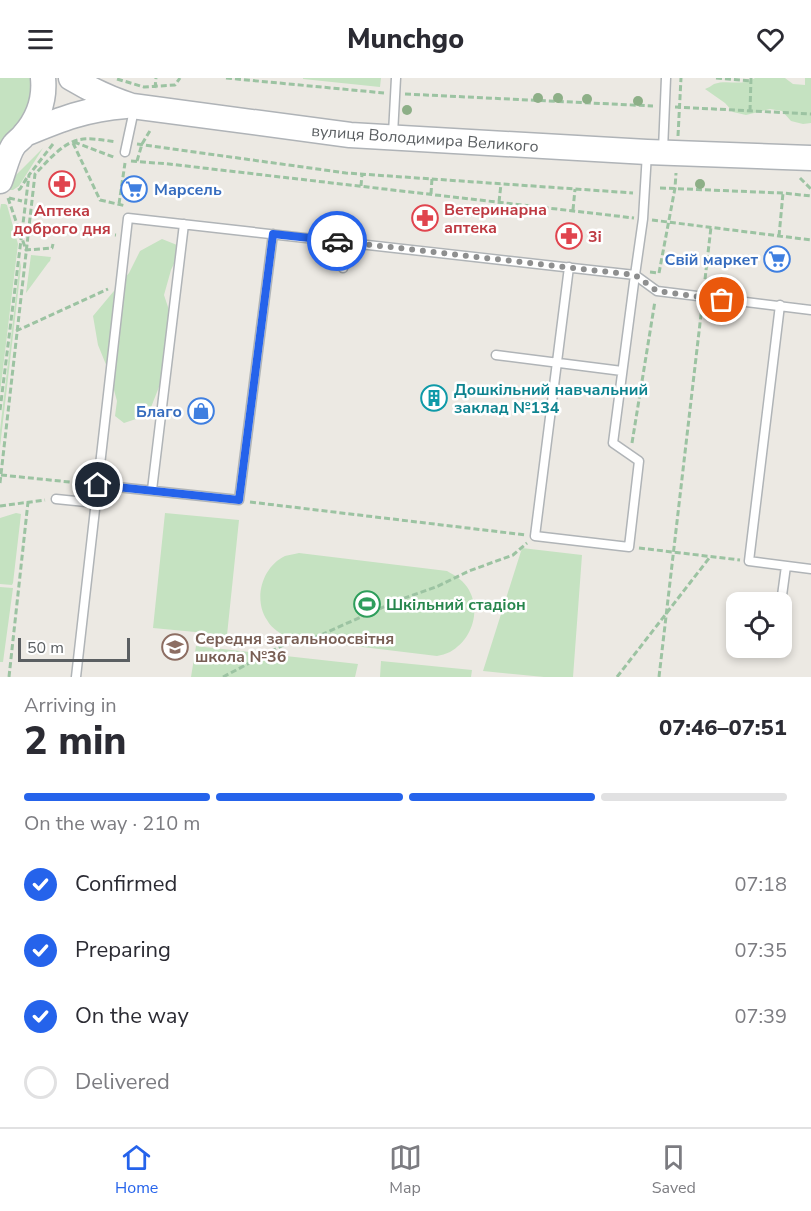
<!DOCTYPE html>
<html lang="en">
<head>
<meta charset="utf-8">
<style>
  :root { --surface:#fff; --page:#f7f7f7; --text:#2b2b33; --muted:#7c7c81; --line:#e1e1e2; --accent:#2563eb }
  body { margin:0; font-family:"Nunito Sans",sans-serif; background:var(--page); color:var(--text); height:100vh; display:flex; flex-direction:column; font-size:22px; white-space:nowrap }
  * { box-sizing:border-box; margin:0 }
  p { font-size:20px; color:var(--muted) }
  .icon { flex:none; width:33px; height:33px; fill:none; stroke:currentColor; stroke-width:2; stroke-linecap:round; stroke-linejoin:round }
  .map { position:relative; height:599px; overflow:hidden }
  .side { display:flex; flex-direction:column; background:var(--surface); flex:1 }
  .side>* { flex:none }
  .fabs { position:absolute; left:726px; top:514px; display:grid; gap:12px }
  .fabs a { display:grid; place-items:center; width:66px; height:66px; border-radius:12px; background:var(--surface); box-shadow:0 3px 9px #0003; font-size:30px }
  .scale { position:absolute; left:18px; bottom:15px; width:112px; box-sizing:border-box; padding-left:6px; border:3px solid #5b5f62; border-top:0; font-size:16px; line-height:21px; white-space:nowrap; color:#5b5f62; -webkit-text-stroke:4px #fff; paint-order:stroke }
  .pin { position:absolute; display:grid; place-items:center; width:51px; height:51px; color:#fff; margin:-26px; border:3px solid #fff; border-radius:50%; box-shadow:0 2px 6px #0007 }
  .courier { position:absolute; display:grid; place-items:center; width:60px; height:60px; margin:-30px; border:4px solid #2563eb; border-radius:50%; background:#fff; color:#222; box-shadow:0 2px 8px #0007 }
  .headline em { font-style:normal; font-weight:800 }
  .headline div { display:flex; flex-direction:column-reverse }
  .headline { display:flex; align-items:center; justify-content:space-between; height:102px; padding:0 24px }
  h1 { font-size:39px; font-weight:800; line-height:45px }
  .bar { display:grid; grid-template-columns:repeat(4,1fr); gap:9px 6px; align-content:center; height:72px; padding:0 24px }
  .bar i { height:8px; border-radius:4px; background:var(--line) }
  .bar .on { background:var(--accent) }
  .bar p { grid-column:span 4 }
  ol { padding:0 24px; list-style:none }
  li { display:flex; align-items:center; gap:18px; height:66px }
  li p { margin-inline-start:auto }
  li .icon { padding:6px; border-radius:50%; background:var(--accent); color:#fff; stroke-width:4 }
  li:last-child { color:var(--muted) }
  li i { width:33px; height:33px; border:3px solid var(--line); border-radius:50% }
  header { display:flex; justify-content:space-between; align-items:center; height:78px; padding:0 24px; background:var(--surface); font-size:27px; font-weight:800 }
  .dock { display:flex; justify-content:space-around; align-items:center; height:84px; border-top:2px solid var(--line); background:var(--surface); font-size:16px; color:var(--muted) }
  .dock a { display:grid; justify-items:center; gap:3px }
  .dock .on { color:var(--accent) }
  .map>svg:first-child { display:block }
</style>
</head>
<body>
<header><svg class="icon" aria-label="menu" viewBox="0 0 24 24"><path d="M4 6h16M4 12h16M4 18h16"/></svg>Munchgo<svg class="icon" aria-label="heart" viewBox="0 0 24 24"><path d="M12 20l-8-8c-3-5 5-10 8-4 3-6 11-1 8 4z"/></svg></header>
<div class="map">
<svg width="811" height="599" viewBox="0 0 811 599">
  <rect width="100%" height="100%" fill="#ece9e3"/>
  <path fill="#c5e2c1" d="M0,0H34L27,41L0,67Z
    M303,0H381L380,9L303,1Z
    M755,0H785L793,6L805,7V0H811V45L803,46L791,43L782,33L770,31L746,37L733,34L725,25L705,11C708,10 711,8 714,6C728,1 741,9 755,0Z
    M43,70L19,108L13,112H9L16,97Z
    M1,126H5L7,127L18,166L0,315V132Z
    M162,161L182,169L171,192L164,217L172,241L166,291L148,337L124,345L115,338L117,323L109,294L98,267L93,238L129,195L140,173Z
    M31,177L51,179L50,183L48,185L26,215Z
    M20,183L21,189L0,369V352Z
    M16,435L21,436L13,505L12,507L0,506V440Z
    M165,435L239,442L227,557L153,550Z
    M522,470L582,477L573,599H544L483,593Z
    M299,475L447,493C456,498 464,503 469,512C481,533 472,562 450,574C446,576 441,577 437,578L288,560C280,555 272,551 267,542C253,521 262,489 285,478C289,477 295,476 299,475Z
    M0,509L13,510L3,584H0Z
    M196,568L358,586L355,599H191Z
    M381,583L472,592L471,599H380Z"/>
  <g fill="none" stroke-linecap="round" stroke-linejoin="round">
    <g stroke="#b0b4b7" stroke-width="11">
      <path id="lane" d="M393,56L396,0
        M663,72L666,0
        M125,74L134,32
        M569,189L535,458L629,469L639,383L613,365L635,197L643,141L647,75
        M343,190L346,164
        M780,227L749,483L811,491
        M496,277L622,293
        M98,407L239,422L273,156
        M152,412L184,146
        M56,421L96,425
        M781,525L786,488
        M76,599L128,140L635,197L657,213L811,232"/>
    </g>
    <g stroke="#afb3b7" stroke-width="27">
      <path id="secondary" d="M71,0C91,12 110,21 132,28L350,57L647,74L811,80
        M25,56C61,41 86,31 126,28
        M0,103C4,93 8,75 14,67C16,64 21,61 24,57C38,41 45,21 43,0"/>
    </g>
    <path stroke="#9cc3a2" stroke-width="3" stroke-dasharray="6 3" stroke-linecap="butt" d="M226,0L384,15
      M716,0L751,3
      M117,1L144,9L175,7L180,0
      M155,10L156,0
      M405,16L653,28
      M675,29L811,36
      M750,33L751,0
      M678,58L681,0
      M74,64L116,80
      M73,65L100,122L126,128
      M137,66L346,95L633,115
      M131,83L169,86L634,140
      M137,83L142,66L151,51
      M800,100L811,111
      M361,108L362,96
      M660,110L783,115L811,118
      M18,112L20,111L28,98
      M431,116L432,100
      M8,120L26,172L52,170L53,166
      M9,120L22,123
      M499,124L501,106
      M119,126L125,85
      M573,132L575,111
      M652,142L811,162
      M106,156L116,157
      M779,158L783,115
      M650,194L659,195
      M659,195L675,110L676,95
      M704,210L711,149
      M16,253L108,211
      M0,332L29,97L53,66
      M632,365L655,223
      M1,397L89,406
      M0,405L35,96C46,85 57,71 72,64C84,58 103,62 116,64
      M250,424L526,457
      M0,428L45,422
      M639,470L740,482
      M9,599L28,424
      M223,599L289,564L314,560L399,522L436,509L469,493L513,477L527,465
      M617,599L710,479
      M659,599L702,228"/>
    <use href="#lane" stroke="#fff" stroke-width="8"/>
    <use href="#secondary" stroke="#fff" stroke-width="24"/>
  </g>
  <g fill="#8daf87">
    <circle cx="538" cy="20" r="5"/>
    <circle cx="558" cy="20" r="5"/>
    <circle cx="587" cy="21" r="5"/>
    <circle cx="638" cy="23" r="5"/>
    <circle cx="407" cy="32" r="5"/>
    <circle cx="700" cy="106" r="5"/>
  </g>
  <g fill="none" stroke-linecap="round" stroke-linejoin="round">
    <path stroke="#8e8f8f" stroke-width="6" stroke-dasharray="0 10.8" d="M337,163L635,197L657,213L722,222"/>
    <path stroke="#2563eb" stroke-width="8" d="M98,407L239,422L273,156L337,163"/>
  </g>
  <defs>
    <g id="pharmacy-ring" transform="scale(1.35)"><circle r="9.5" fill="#fff" stroke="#e0444e" stroke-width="1.5"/><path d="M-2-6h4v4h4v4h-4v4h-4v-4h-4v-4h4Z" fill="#e0444e"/></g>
    <g id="supermarket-ring" transform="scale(1.35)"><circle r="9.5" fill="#fff" stroke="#3f7fe0" stroke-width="1.5"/><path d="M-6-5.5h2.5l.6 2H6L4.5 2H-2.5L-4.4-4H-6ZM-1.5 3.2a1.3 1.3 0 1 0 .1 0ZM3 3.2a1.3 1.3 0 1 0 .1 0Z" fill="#3f7fe0"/></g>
    <g id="building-ring" transform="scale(1.35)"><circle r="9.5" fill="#fff" stroke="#0f9aa8" stroke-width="1.5"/><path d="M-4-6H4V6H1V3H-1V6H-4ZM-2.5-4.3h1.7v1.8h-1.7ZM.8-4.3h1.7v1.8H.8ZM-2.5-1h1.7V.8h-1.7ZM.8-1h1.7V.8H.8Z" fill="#0f9aa8"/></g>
    <g id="shop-ring" transform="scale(1.35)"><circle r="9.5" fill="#fff" stroke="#3f7fe0" stroke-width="1.5"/><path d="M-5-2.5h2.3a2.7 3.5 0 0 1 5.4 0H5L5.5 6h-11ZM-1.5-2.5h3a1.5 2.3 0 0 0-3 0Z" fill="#3f7fe0"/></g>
    <g id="stadium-ring" transform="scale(1.35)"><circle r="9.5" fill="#fff" stroke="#2e9e5b" stroke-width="1.5"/><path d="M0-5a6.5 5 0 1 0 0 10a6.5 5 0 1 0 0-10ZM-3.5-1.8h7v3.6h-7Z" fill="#2e9e5b"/></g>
    <g id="school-ring" transform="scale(1.35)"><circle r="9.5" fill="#fff" stroke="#8d6e63" stroke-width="1.5"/><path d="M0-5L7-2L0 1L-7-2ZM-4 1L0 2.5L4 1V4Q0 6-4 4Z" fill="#8d6e63"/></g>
  </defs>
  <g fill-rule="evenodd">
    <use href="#pharmacy-ring" x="62" y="106"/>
    <use href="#supermarket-ring" x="134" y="111"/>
    <use href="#pharmacy-ring" x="425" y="140"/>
    <use href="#pharmacy-ring" x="569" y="158"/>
    <use href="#supermarket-ring" x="777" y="181"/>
    <use href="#building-ring" x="434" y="320"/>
    <use href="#shop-ring" x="201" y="333"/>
    <use href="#stadium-ring" x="367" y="526"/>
    <use href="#school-ring" x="175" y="569"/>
  </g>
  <g text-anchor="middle" stroke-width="5" stroke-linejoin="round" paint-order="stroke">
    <g font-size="16" fill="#5b5f62" stroke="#fff">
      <text transform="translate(425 60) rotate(4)" y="6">вулиця Володимира Великого</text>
    </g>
    <g font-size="16" font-weight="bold" fill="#366cbe" stroke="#fff" text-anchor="end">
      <text x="154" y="117" text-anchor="start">Марсель</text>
      <text x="758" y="187">Свій маркет</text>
      <text x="182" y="339">Благо</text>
    </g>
    <g font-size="16" font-weight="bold" fill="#be3a42" stroke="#fff" text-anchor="start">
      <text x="444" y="137">Ветеринарна<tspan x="444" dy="18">аптека</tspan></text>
      <text x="62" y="138" text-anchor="middle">Аптека<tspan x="62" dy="18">доброго дня</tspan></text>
      <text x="588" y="164">3і</text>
    </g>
    <g font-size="16" font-weight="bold" fill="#0d838f" stroke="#fff" text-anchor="start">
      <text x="454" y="317">Дошкільний навчальний<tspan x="454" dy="18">заклад №134</tspan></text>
    </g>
    <g font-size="16" font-weight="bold" fill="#27864d" stroke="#fff" text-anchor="start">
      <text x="386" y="532">Шкільний стадіон</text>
    </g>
    <g font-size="16" font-weight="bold" fill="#785e54" stroke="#fff" text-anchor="start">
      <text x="195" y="566">Середня загальноосвітня<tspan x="195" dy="18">школа №36</tspan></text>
    </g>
  </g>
</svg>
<div class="fabs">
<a><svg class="icon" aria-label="locate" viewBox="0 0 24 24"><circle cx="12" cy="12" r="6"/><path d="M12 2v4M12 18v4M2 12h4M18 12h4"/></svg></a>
</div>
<div class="scale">50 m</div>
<div class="pin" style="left:722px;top:222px;background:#ea580c"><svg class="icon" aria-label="bag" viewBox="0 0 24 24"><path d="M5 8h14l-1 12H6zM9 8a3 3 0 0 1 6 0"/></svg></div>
<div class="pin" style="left:98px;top:407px;background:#1f2937"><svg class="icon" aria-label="home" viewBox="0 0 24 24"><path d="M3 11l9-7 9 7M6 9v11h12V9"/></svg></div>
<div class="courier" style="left:337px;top:163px"><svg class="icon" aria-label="car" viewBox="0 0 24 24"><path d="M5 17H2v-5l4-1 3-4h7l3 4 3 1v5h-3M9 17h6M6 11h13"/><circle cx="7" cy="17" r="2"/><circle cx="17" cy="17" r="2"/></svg></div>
</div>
<section class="side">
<div class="headline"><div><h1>2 min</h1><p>Arriving in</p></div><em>07:46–07:51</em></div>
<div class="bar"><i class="on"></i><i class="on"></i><i class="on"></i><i></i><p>On the way · 210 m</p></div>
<ol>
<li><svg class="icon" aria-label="check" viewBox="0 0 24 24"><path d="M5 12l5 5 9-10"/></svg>Confirmed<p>07:18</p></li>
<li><svg class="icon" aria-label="check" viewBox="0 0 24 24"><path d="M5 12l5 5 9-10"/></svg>Preparing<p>07:35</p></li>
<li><svg class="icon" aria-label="check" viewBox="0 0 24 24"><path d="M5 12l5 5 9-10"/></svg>On the way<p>07:39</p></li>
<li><i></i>Delivered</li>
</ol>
</section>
<nav class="dock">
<a class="on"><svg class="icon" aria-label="home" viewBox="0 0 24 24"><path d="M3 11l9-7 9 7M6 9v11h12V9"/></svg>Home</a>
<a><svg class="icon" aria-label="map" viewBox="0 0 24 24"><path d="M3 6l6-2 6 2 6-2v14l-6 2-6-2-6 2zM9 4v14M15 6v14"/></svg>Map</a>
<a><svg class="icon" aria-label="saved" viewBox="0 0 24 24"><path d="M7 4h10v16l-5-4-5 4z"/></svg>Saved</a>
</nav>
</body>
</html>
